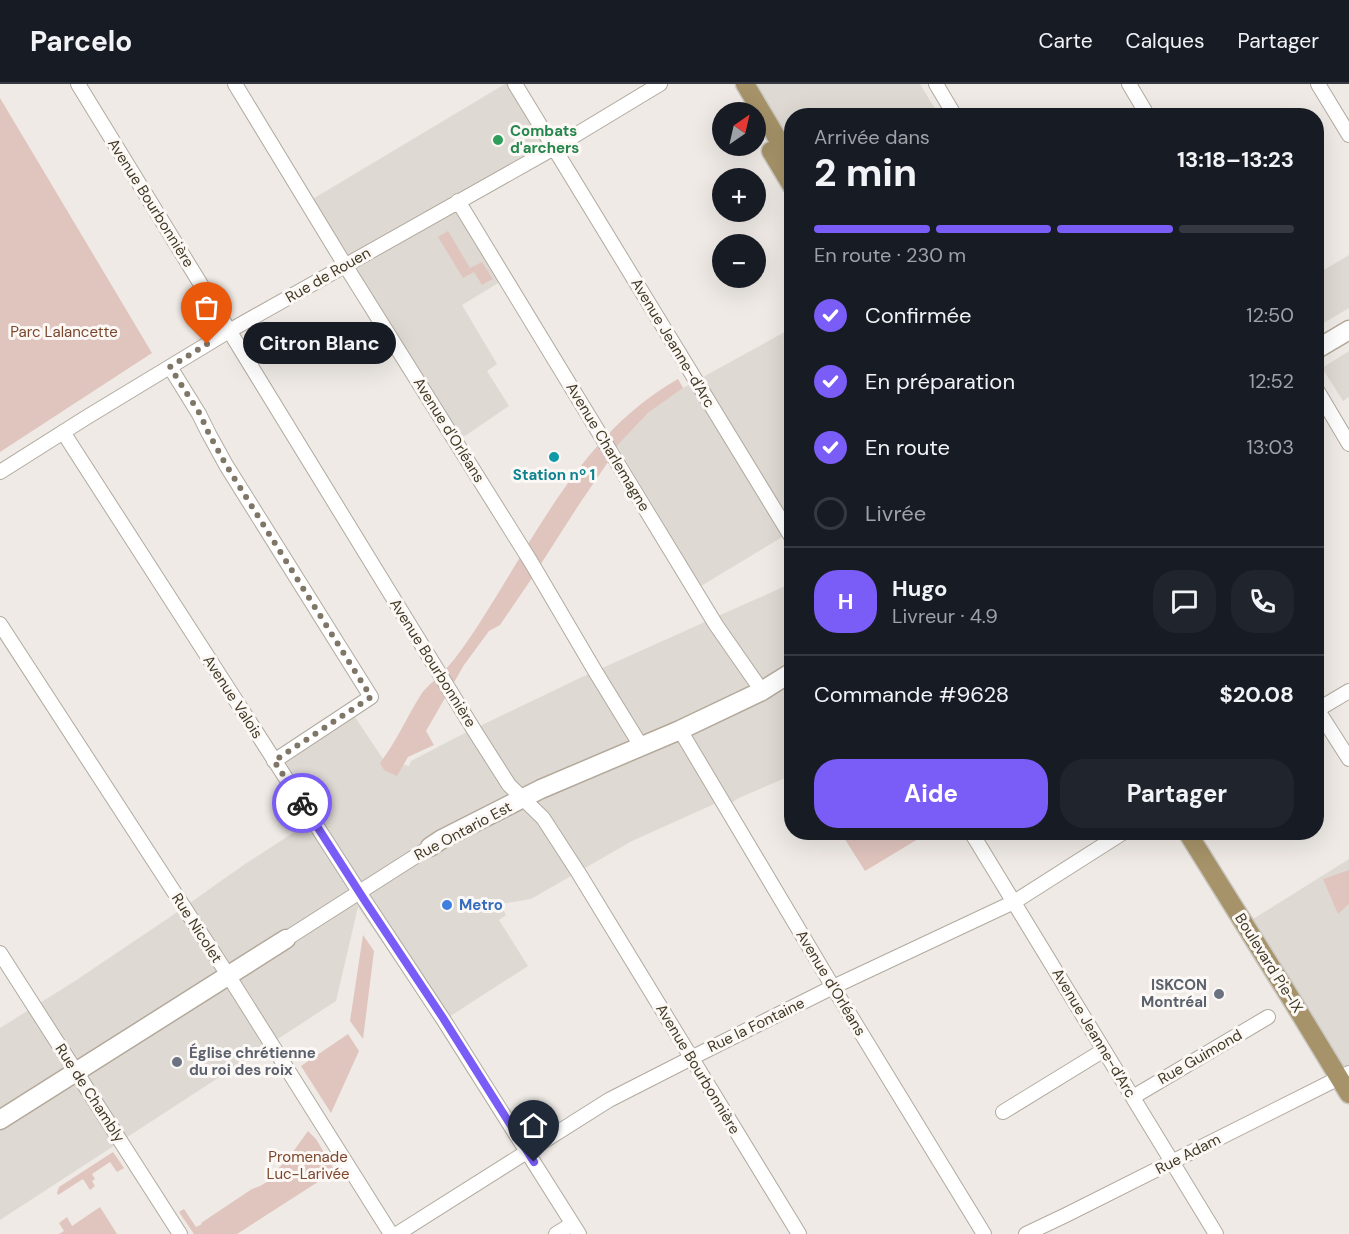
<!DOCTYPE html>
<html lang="fr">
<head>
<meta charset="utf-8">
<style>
  :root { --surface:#171b24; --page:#20242c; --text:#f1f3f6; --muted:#9ea1a6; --line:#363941; --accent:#7a5cf6 }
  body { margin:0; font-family:"DM Sans",sans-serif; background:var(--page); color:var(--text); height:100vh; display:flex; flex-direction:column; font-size:22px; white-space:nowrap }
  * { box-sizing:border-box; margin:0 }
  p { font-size:20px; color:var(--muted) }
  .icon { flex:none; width:33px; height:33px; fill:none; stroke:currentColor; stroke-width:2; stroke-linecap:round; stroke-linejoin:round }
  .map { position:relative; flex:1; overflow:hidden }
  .side { position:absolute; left:784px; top:24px; width:540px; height:732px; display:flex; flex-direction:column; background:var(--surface); border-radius:24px; box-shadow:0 6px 24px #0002 }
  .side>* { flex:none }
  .needle { width:39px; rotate:34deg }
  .fabs { position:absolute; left:712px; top:18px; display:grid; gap:12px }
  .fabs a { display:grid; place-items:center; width:54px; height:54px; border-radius:50%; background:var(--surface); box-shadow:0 6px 24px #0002; font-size:30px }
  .pin { position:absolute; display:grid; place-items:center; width:51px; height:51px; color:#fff; margin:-62px -26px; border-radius:50% 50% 50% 0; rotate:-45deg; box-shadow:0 0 6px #0007 }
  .pin .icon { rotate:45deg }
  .courier { position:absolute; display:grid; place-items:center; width:60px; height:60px; margin:-30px; border:4px solid #7a5cf6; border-radius:50%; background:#fff; color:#222; box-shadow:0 2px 8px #0007 }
  .bubble { position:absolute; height:42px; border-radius:21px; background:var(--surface); box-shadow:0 6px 24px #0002; font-size:20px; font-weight:700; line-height:42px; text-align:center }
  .overview em { font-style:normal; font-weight:700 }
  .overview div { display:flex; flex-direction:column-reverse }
  .overview { display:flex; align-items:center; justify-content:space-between; height:102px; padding:0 30px }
  h1 { font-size:39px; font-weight:700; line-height:45px }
  .bar { display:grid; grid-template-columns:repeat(4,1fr); gap:9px 6px; align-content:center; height:72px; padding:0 30px }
  .bar i { height:8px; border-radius:4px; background:var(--line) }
  .bar .active { background:var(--accent) }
  .bar p { grid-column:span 4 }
  .line { display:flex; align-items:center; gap:15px; padding:0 30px; border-top:2px solid var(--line) }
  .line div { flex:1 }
  .round { display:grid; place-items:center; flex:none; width:63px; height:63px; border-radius:24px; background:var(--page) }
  ol { padding:0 30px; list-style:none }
  li { display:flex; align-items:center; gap:18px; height:66px }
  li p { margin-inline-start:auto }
  li .icon { padding:6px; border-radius:50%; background:var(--accent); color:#fff; stroke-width:4 }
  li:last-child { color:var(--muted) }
  li i { width:33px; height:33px; border:3px solid var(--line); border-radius:50% }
  .action { display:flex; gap:12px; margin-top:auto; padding:12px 30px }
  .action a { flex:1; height:69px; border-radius:24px; background:var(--accent); color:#fff; font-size:24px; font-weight:700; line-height:69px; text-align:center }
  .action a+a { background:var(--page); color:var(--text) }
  header { display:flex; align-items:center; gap:36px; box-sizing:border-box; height:84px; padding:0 30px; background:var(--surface); border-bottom:2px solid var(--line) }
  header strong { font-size:28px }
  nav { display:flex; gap:33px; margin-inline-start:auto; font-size:21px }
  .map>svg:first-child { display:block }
</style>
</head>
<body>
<header>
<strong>Parcelo</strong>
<nav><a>Carte</a><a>Calques</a><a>Partager</a></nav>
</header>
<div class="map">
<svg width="1349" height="1150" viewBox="0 0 1349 1150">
  <rect width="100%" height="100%" fill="#efeae5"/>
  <path fill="#dfd9d3" d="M505,0H516L553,62L458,117L505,195L462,221L497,280L487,287L509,322L456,358L306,119Z
    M755,0H920L939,31L792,32V61Z
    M1349,171V224L1317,243V190Z
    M792,244V447L701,502L617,362L649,328L659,320L683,304Z
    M1349,267V313L1343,317L1322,284Z
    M792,499V691L739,714L725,723L721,717L632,757L531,815L500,820L506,831L499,836L528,882L438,940L358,823L336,917L0,1136V944L75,897L170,833L245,780L313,736L271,680L353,630L383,675L409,682L411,677L457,653L580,594Z
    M1349,775V989L1348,990L1253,835Z"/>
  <path fill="#e0c5be" d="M0,14L152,269L0,368Z
    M448,147L470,184L482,178L493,195L482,201L474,188L463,194L438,153Z
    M678,295L683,304L649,328L617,362L610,375L578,422L530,497L500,541L489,547L464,581L426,647L434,661L408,673L397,692L384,686L380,679C397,657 407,632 422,609C428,601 438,594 445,586C457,573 467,558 477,543C535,454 582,349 678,295Z
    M841,749H928L865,787Z
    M1349,786V820L1338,830L1323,795Z
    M363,851L374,867L363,955L350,937Z
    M348,950L359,967L331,1029L301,982Z
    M308,1047L316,1055L335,1087L237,1150H194L179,1128L184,1125L196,1143L202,1140L201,1139L252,1105L260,1102L267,1098L266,1096L287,1076Z
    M113,1068L124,1084L117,1088L110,1078L92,1090L95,1095L92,1097L95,1102L90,1106L83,1095L58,1111L57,1109L59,1103Z
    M100,1123L117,1150H59L64,1147L59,1139L67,1133L72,1142Z"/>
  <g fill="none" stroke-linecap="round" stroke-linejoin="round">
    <g stroke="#b1aa9f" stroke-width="16">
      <path id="minor" d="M78,0L474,646L509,701L543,734L578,788L799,1150
        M235,0L345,181L531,478L595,587L641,662
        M515,0L792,454
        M936,0L955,32
        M1129,0L1148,32
        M1318,0L1349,51
        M458,117L716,541L762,607
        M170,283L199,330L209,350L226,381L371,613L274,677
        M1317,306L1349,360
        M63,348L365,817L443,935L579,1150
        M0,388L87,333L229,247L554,64L660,0
        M0,540L228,891L391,1150
        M1317,625L1349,675
        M1317,626L1349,607
        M680,646L833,903L984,1150
        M971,748L1216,1150
        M286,855L430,763
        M0,869L180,1150
        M1133,1013L1268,933
        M1003,1028L1104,966
        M397,1150L609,1016L711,964L833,903L1014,818L1124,748
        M556,1150L572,1140
        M1026,1150L1066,1131L1349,989"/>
    </g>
    <g stroke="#b3a99a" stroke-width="21">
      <path id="secondary" d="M1317,265L1349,246
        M430,763L442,755L541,705L680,646L762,607L792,588
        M0,1036L286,855"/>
    </g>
    <g stroke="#cac7c1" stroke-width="21">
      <path id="primary" d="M745,0L792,79
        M771,67L792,102
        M1187,748L1293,918L1349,1010"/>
    </g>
    <use href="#minor" stroke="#fff" stroke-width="14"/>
    <use href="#secondary" stroke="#fff" stroke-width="18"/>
    <use href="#primary" stroke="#a69369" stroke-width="18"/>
  </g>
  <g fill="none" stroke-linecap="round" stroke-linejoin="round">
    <path stroke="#7f7667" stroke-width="6" stroke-dasharray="0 10.8" d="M207,260L170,283L200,330L209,350L226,381L371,613L274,677L302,719"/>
    <path stroke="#7a5cf6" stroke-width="8" d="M302,719L365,817L443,934L534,1078"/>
  </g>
  <circle fill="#2e9e5b" stroke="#fbf8f6" stroke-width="2" cx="498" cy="56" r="6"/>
  <circle fill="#0f9aa8" stroke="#fbf8f6" stroke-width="2" cx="554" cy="373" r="6"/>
  <circle fill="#3f7fe0" stroke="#fbf8f6" stroke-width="2" cx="447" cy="821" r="6"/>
  <g fill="#6b7280" stroke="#fbf8f6" stroke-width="2">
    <circle cx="1219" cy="910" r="6"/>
    <circle cx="177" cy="978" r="6"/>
  </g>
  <g text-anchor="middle" stroke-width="6" stroke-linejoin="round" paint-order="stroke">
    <g font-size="15" font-weight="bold" fill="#27864d" stroke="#fbf8f6" text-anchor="start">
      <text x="510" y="52">Combats<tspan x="510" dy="17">d'archers</tspan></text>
    </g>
    <g font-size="15" fill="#423823" stroke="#fbf8f6">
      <text transform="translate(151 119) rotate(58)" y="5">Avenue Bourbonnière</text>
      <text transform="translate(328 191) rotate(-30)" y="5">Rue de Rouen</text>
      <text transform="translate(673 259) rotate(59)" y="5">Avenue Jeanne-d'Arc</text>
      <text transform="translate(449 346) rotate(58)" y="5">Avenue d'Orléans</text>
      <text transform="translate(608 363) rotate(59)" y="5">Avenue Charlemagne</text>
      <text transform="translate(433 579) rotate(58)" y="5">Avenue Bourbonnière</text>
      <text transform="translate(233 613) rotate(57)" y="5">Avenue Valois</text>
      <text transform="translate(463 747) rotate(-28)" y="5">Rue Ontario Est</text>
      <text transform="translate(197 844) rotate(57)" y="5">Rue Nicolet</text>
      <text transform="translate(1269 879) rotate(58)" y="5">Boulevard Pie-IX</text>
      <text transform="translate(831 899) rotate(59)" y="5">Avenue d'Orléans</text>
      <text transform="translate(756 941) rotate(-26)" y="5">Rue la Fontaine</text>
      <text transform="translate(1094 949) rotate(59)" y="5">Avenue Jeanne-d'Arc</text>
      <text transform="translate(1200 973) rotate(-30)" y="5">Rue Guimond</text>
      <text transform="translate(698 985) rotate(59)" y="5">Avenue Bourbonnière</text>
      <text transform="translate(90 1009) rotate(57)" y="5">Rue de Chambly</text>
      <text transform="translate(1188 1070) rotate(-27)" y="5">Rue Adam</text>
    </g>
    <g font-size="15" fill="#7b462c" stroke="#fbf8f6">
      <text x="64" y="253">Parc Lalancette</text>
      <text x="308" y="1078">Promenade<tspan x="308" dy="17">Luc-Larivée</tspan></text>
    </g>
    <g font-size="15" font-weight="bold" fill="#0d838f" stroke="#fbf8f6">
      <text x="554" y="396">Station nº 1</text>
    </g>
    <g font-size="15" font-weight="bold" fill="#366cbe" stroke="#fbf8f6" text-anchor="start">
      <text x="459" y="826">Metro</text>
    </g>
    <g font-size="15" font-weight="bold" fill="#5b616d" stroke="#fbf8f6" text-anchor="end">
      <text x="1207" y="906">ISKCON<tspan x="1207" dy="17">Montréal</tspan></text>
      <text x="189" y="974" text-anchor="start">Église chrétienne<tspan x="189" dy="17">du roi des roix</tspan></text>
    </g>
  </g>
</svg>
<div class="fabs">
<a><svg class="needle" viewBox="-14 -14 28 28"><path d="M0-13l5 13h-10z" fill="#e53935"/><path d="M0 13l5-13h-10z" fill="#9ea1a6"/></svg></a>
<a>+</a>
<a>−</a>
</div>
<div class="pin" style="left:207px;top:260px;background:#ea580c"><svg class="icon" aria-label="bag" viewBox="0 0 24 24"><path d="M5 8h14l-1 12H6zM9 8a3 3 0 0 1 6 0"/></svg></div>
<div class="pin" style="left:534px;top:1078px;background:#1f2937"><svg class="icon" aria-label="home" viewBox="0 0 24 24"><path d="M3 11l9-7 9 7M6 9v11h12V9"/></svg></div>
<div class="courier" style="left:302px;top:719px"><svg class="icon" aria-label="bike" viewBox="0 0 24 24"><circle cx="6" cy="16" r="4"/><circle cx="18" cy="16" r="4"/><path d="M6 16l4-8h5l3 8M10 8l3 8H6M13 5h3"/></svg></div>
<div class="bubble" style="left:243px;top:238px;width:153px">Citron Blanc</div>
<section class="side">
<div class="overview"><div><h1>2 min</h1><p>Arrivée dans</p></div><em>13:18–13:23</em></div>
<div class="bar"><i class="active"></i><i class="active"></i><i class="active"></i><i></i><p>En route · 230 m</p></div>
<ol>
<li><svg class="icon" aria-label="check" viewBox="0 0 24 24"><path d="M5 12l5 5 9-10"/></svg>Confirmée<p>12:50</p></li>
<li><svg class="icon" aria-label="check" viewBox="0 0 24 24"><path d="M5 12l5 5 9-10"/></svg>En préparation<p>12:52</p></li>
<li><svg class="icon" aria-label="check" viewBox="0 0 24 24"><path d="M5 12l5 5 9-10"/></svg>En route<p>13:03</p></li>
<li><i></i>Livrée</li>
</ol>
<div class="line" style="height:108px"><b class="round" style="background:var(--accent);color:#fff">H</b><div><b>Hugo</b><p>Livreur · 4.9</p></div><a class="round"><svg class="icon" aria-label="chat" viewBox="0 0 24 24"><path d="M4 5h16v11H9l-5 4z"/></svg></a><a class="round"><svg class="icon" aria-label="phone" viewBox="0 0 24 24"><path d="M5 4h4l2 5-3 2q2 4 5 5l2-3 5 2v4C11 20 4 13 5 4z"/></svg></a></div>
<div class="line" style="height:78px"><div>Commande #9628</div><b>$20.08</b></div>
<div class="action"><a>Aide</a><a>Partager</a></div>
</section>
</div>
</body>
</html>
